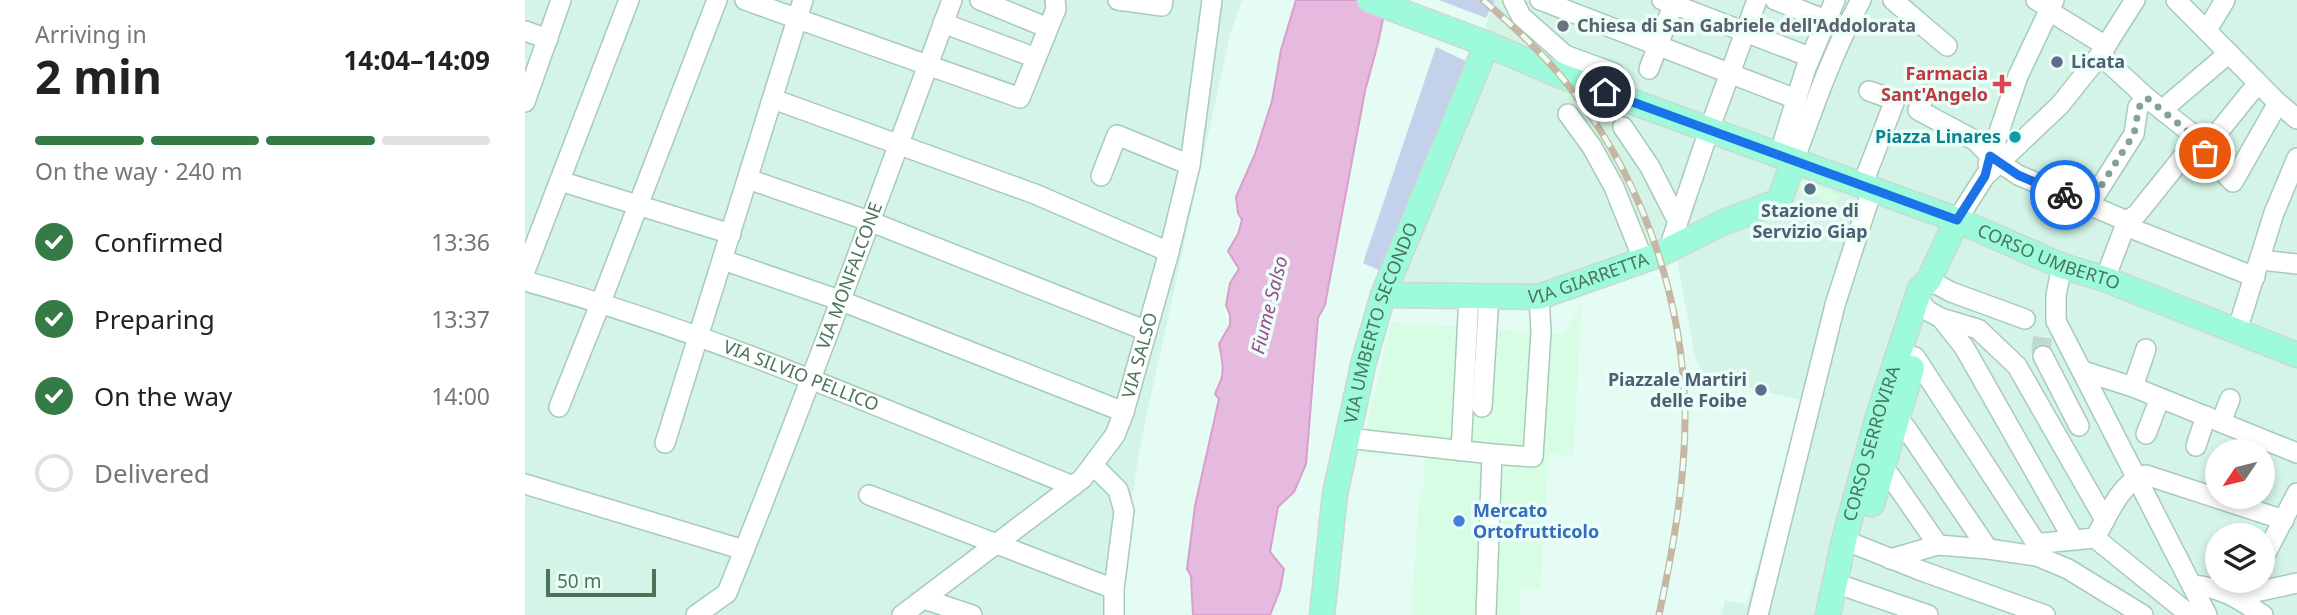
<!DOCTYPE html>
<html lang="en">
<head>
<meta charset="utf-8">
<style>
  :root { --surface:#fff; --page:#f2f2f2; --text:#222; --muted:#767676; --line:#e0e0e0; --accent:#347b46 }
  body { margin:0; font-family:"Noto Sans",sans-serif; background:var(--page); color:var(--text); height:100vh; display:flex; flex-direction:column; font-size:26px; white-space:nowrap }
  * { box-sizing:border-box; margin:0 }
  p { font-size:23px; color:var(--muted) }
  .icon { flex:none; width:38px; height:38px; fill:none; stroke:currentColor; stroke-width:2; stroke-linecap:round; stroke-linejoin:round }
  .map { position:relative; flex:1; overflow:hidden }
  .drawer { display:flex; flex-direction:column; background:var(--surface); width:525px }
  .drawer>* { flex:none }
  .needle { width:46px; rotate:235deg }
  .fabs { position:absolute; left:1680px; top:439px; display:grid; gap:14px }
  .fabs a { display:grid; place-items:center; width:70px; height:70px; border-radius:50%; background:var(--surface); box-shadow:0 4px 10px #0003; font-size:35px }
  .scale { position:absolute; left:21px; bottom:18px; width:110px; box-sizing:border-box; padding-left:7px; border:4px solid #4a755b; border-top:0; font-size:19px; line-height:24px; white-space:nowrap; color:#4a755b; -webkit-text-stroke:5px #ebfff8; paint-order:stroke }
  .pin { position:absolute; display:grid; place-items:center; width:60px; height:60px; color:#fff; margin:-30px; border:4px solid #fff; border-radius:50%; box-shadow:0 2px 7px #0007 }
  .courier { position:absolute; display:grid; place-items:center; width:70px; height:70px; margin:-35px; border:5px solid #1a73e8; border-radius:50%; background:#fff; color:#222; box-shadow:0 2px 9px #0007 }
  .overview em { font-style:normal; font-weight:700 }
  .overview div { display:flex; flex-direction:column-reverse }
  .overview { display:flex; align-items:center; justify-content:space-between; height:119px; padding:0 35px }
  h1 { font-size:46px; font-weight:700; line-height:52px }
  .bar { display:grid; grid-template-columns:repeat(4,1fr); gap:10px 7px; align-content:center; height:84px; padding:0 35px }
  .bar i { height:9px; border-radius:5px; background:var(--line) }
  .bar .on { background:var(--accent) }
  .bar p { grid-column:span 4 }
  ol { padding:0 35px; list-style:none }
  li { display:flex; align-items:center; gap:21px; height:77px }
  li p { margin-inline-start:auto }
  li .icon { padding:7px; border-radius:50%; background:var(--accent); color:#fff; stroke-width:4 }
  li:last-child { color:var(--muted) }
  li i { width:38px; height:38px; border:4px solid var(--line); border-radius:50% }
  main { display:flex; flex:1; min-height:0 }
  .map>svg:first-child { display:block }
</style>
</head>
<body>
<main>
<section class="drawer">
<div class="overview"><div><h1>2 min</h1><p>Arriving in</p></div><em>14:04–14:09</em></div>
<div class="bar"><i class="on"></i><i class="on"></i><i class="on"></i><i></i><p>On the way · 240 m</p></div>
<ol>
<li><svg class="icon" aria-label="check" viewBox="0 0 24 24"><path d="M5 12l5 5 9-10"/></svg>Confirmed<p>13:36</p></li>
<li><svg class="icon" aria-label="check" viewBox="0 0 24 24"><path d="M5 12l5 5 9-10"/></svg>Preparing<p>13:37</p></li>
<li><svg class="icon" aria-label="check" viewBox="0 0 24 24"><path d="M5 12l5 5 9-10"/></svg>On the way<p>14:00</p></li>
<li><i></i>Delivered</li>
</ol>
</section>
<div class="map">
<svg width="1772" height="615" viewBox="0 0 1772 615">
  <rect width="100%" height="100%" fill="#e5fcf4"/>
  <path fill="#d3f4e6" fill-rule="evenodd" d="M0,0H717L705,35L616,441L589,615H0Z
    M967,0H1772V615H1196L1200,600L1222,605L1276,400L1180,378L1170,356L1152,261L1132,269L1073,286L868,303L950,62L967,6ZM1692,452H1738V497H1692ZM1692,536H1738V581H1692Z"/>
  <path fill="#d8fde5" d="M1277,181L1316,195L1311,205L1274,190Z
    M1057,304L1048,456L1024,454L1015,588L996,589L994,615H886L895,487H898L901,452L865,450V456L835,454L866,322L1038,334Z"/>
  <path fill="#c3d1ea" d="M914,0H970L961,18Z
    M911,47L943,62L856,271L838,263Z"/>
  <path fill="#e6b9de" stroke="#d89fcd" stroke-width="2" d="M771,0H862L853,43L840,91L800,305L793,318L781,464L769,492L753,507L745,552L759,569L755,590L745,615H668L666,576L662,569L670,506L694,399L690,394C692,388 696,382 697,376C699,367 696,353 694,344L705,325V315L701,305L705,283L714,269L703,251L713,234L717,220L713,213L711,197L730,154L747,101L756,50Z"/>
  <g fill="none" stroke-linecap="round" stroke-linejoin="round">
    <path stroke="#bedace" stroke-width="19" stroke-dasharray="19 10" stroke-linecap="butt" d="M1518,356L1516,348L1519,328"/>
    <g stroke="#a8cbb9" stroke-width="22">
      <g id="minor">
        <path d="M220,0L495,98L531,9L530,0"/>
        <path d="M455,0L523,28"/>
        <path d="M593,0L637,6L638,0"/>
        <path d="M988,0L996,16L1040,55L1089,73L1102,100"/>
        <path d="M1015,0L1271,99"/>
        <path d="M1137,0L1285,57"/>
        <path d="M1250,0L1301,20"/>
        <path d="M1368,0L1422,46"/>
        <path d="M1511,0L1520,5L1524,11L1581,46"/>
        <path d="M1651,0L1753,103L1772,119"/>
        <path d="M418,23L511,58"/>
        <path d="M1682,30L1700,0"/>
        <path d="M0,31L23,39"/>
        <path d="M1575,55L1622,98L1666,133L1680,153L1708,182L1753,103"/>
        <path d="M1124,69L1150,0"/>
        <path d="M1400,95L1393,110L1451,141L1465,156L1493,175L1602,221"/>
        <path d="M248,99L510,194L644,252"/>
        <path d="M0,102L36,0"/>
        <path d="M1637,110L1704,53"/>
        <path d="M1043,114L1067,147L1089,187L1118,259"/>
        <path d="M1098,127L1125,167L1152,220"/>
        <path d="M1254,155L1281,68L1310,0"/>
        <path d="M1269,161C1289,106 1308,51 1336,0"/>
        <path d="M1463,164L1493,76L1529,0"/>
        <path d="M576,176L592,135L665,165"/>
        <path d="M223,179L344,221L622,331"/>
        <path d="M35,181L206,234"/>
        <path d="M1337,186L1370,100L1344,91"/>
        <path d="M1564,205L1609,134L1613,107L1622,98"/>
        <path d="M1432,220L1460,176L1535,105L1575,55L1610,0"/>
        <path d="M1602,221L1612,214L1661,153L1686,141L1733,83"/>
        <path d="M1602,221L1608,229L1730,277"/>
        <path d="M1143,251L1184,130L1232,0"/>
        <path d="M198,260L314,300L599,412"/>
        <path d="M1735,260L1772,264"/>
        <path d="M1537,266L1531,295V321L1682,615"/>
        <path d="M0,271L104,0"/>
        <path d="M1580,279L1602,221"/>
        <path d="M1404,280L1426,292L1500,319"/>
        <path id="s1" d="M0,281C188,333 367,413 548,486"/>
        <path d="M1393,299L1403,311L1416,318L1439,347L1548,539"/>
        <path d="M1416,318L1453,329L1492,366L1580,520"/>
        <path d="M1712,331L1749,213L1772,158"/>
        <path d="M1381,355L1390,357L1513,546L1512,556"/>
        <path d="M1518,356L1554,426"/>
        <path d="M1558,371L1608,387L1772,453"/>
        <path d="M1608,387L1621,349"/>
        <path d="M34,407L76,302L192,0"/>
        <path d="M957,407L964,296"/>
        <path d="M1363,413L1372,417L1381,428L1463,549"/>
        <path d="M1696,422L1705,399"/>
        <path d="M1621,434L1635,398"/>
        <path d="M822,438L967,454L961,615"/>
        <path d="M140,443L278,0"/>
        <path d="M1671,446L1681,416"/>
        <path d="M936,451L944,296"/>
        <path d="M967,454L1008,457L1016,332L1014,297"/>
        <path d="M1346,463L1357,468L1366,477L1413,545"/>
        <path d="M0,484L219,550"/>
        <path d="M344,495L589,589L599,511L593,490L568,465"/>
        <path d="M1570,538L1665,615"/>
        <path d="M1319,540L1397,571L1520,615"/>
        <path d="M1513,546L1518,543L1570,538C1582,518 1596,480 1621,475L1759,520"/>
        <path d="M1365,559L1413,545L1463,549L1512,556L1543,569L1618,615"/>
        <path d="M1738,559L1772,493"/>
        <path d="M1310,583L1403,615"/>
        <path d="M1667,585C1696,587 1714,599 1738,615"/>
        <path d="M399,599L447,615"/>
        <path d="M1716,600L1726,593L1772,583"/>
        <path id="s2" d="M171,615L202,593C281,397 354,198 427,0"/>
        <path id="s3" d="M377,615L557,479L590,435L599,412L644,252L665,165L687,0"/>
        <path d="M589,615V589"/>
        <path d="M1233,615L1310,305L1347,190"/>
      </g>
    </g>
    <g stroke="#ccd8d1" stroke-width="27">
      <g id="major">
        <path id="s4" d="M845,0L962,44L1034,75L1432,220L1537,266L1580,279L1772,355"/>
        <path id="s5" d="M858,295L1014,297L1133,255L1197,223L1254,201L1269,161"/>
        <path d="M1347,504L1387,368"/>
        <path id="s6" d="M797,615L810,494L839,361L858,295L962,44"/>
        <path id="s7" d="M1303,615L1319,540L1355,410L1395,289L1404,280L1432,220"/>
      </g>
    </g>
    <use href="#minor" stroke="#fff" stroke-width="19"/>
    <use href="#major" stroke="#9dfbdc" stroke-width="24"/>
    <g stroke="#c6b7a3" stroke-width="7">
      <path id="rail" d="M958,0C985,23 1011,47 1034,74C1113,168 1157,289 1160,410C1161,478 1148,549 1134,615"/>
    </g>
    <use href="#rail" stroke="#ebfff8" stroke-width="4.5" stroke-dasharray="13" stroke-linecap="butt"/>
  </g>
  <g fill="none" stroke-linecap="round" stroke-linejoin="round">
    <path stroke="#80a491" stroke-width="7" stroke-dasharray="0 12.6" d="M1540,195L1564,205L1609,134L1614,107L1622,98L1666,134L1680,153"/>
    <path stroke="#1a73e8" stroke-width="9" d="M1080,92L1432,220L1460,176L1465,156L1493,175L1540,195"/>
  </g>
  <circle fill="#6b7280" stroke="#ebfff8" stroke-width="2.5" cx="1038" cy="26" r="7"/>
  <g fill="#5c6f8a" stroke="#ebfff8" stroke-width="2.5">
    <circle cx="1532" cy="62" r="7"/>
    <circle cx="1285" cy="189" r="7"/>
    <circle cx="1236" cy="390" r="7"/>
  </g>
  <path fill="#e0444e" stroke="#ebfff8" stroke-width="2.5" d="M1473.5 73.5h7v7h7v7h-7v7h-7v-7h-7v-7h7z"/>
  <circle fill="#0f9aa8" stroke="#ebfff8" stroke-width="2.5" cx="1490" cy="137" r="7"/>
  <circle fill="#3f7fe0" stroke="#ebfff8" stroke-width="2.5" cx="934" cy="521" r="7"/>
  <g text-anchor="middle" stroke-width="7" stroke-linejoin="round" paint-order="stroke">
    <g font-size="18" font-weight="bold" fill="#5b616d" stroke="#ebfff8" text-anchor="start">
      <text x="1052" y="32">Chiesa di San Gabriele dell'Addolorata</text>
    </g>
    <g font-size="18" font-weight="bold" fill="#4e5e75" stroke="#ebfff8" text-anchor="start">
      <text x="1546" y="68">Licata</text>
      <text x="1285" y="217" text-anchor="middle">Stazione di<tspan x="1285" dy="21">Servizio Giap</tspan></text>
      <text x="1222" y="386" text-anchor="end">Piazzale Martiri<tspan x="1222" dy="21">delle Foibe</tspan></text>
    </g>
    <g font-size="18" font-weight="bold" fill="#be3a42" stroke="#ebfff8" text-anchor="end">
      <text x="1463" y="80">Farmacia<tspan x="1463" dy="21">Sant'Angelo</tspan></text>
    </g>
    <g font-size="18" font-weight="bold" fill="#0d838f" stroke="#ebfff8" text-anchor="end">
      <text x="1476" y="143">Piazza Linares</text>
    </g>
    <g font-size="18" fill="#4a755b" stroke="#ebfff8">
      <text dy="6" stroke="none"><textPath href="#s4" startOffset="726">CORSO UMBERTO</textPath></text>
      <text dy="6" stroke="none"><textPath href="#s2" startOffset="378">VIA MONFALCONE</textPath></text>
      <text dy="6" stroke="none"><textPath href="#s5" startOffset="208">VIA GIARRETTA</textPath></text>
      <text dy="6" stroke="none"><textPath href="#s6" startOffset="299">VIA UMBERTO SECONDO</textPath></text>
      <text dy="6" stroke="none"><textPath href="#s3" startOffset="364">VIA SALSO</textPath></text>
      <text dy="6" stroke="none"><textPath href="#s1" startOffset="292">VIA SILVIO PELLICO</textPath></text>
      <text dy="6" stroke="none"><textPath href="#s7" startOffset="177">CORSO SERROVIRA</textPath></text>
    </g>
    <g font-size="18" font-weight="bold" fill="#366cbe" stroke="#ebfff8" text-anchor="start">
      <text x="948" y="517">Mercato<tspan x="948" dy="21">Ortofrutticolo</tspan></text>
    </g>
    <g font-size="19" font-style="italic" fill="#9e4c8d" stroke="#ebfff8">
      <text transform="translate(744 305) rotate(-76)" y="7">Fiume Salso</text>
    </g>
  </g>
</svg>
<div class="fabs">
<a><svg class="needle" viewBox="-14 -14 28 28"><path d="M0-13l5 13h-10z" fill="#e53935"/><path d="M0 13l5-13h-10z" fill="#767676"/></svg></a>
<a><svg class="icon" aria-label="layers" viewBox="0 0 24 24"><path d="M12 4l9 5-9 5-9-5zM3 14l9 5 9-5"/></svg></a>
</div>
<div class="scale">50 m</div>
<div class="pin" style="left:1680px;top:153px;background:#ea580c"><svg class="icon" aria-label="bag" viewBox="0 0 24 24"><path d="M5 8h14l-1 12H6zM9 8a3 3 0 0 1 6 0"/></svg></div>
<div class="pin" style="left:1080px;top:92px;background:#1f2937"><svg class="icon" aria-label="home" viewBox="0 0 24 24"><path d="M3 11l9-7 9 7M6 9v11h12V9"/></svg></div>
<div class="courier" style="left:1540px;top:195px"><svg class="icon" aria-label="bike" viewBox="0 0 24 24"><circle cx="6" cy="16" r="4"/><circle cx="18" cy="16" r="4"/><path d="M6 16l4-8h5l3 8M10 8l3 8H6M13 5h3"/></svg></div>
</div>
</main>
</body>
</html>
